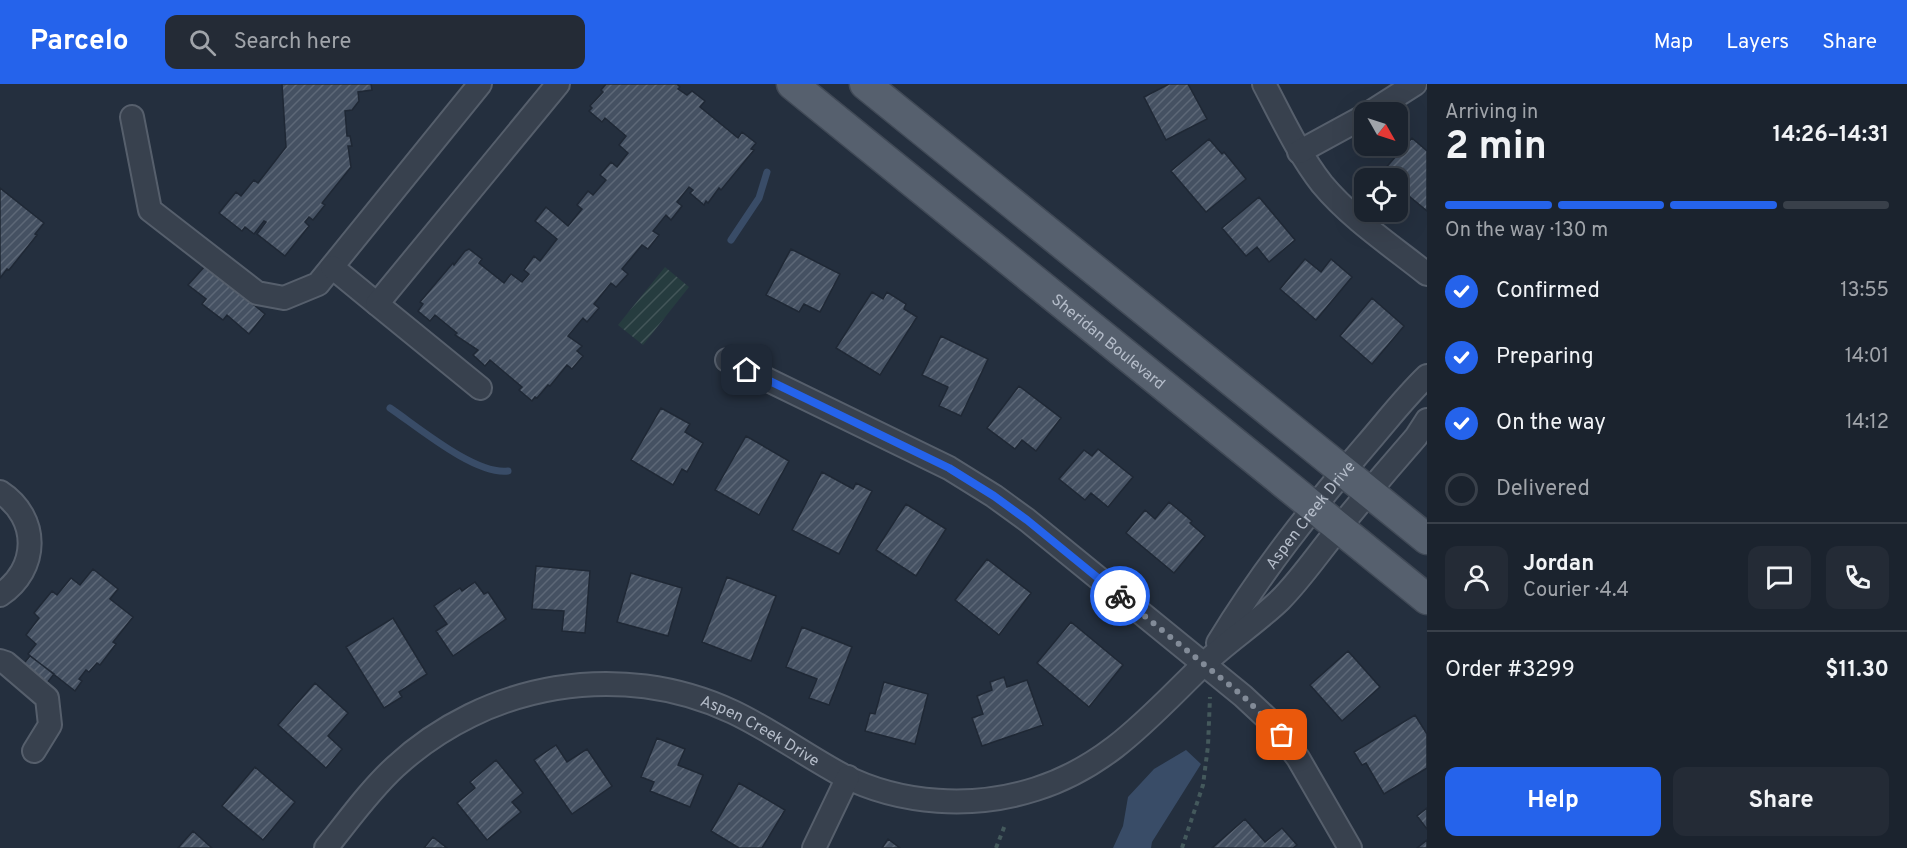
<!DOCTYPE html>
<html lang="en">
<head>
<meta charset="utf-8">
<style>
  :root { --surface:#1b232e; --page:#242b36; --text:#f1f3f6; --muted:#a0a4aa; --line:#39404a; --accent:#2563eb }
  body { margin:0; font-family:Overpass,sans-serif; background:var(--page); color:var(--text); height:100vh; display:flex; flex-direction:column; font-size:22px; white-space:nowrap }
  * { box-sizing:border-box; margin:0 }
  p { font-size:20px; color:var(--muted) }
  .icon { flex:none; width:33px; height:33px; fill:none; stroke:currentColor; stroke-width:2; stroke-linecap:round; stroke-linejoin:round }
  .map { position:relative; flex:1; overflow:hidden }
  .drawer { display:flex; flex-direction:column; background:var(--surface); width:480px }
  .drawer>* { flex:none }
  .needle { width:39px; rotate:129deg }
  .tools { position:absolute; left:1354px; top:18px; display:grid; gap:12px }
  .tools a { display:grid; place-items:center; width:54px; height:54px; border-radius:12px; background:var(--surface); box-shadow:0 6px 24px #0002,0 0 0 2px var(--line); font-size:30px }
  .pin { position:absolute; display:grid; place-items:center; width:51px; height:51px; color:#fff; margin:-26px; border-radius:12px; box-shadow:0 3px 9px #0006 }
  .courier { position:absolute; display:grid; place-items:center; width:60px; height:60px; margin:-30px; border:4px solid #2563eb; border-radius:50%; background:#fff; color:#222; box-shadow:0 2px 8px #0007 }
  .overview em { font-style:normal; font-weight:700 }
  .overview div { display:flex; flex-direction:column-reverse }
  .overview { display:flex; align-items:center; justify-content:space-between; height:102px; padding:0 18px }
  h1 { font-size:39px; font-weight:700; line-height:45px }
  .bar { display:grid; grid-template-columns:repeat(4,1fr); gap:9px 6px; align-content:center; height:72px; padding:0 18px }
  .bar i { height:8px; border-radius:4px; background:var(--line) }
  .bar .selected { background:var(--accent) }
  .bar p { grid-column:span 4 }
  .line { display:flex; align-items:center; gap:15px; padding:0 18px; border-top:2px solid var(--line) }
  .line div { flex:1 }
  .round { display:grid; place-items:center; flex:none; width:63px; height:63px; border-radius:12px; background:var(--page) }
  ol { padding:0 18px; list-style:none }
  li { display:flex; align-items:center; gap:18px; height:66px }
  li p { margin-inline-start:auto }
  li .icon { padding:6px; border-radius:50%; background:var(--accent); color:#fff; stroke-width:4 }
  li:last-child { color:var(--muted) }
  li i { width:33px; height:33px; border:3px solid var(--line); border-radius:50% }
  .primary-button { display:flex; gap:12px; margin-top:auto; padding:12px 18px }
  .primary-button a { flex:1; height:69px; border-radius:12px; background:var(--accent); color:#fff; font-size:24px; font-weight:700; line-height:69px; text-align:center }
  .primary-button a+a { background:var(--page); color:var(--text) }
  header { display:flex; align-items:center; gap:36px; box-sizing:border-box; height:84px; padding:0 30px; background:var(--accent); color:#fff }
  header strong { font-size:28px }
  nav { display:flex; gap:33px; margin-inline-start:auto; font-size:21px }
  .search { width:420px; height:54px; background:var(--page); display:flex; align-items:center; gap:15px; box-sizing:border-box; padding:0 21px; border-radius:12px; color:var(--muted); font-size:22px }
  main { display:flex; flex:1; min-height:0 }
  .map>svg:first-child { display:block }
</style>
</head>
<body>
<header>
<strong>Parcelo</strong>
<div class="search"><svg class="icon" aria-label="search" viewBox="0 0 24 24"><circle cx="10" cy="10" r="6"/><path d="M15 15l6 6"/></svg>Search here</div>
<nav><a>Map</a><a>Layers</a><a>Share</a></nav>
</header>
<main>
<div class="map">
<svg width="1427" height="764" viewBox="0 0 1427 764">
  <defs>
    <pattern id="garden-furrows" width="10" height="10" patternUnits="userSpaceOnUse" patternTransform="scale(1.5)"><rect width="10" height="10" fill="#263c3f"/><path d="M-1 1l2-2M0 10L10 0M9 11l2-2" fill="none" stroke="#435659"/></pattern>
    <pattern id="building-hatch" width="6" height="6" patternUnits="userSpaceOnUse" patternTransform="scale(1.5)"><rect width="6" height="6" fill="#455162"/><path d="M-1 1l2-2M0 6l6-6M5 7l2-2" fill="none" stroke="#5d6877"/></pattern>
  </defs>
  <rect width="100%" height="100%" fill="#242f3e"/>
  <path fill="url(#garden-furrows)" d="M665,183L689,203L643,261L618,241Z"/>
  <path fill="#394c67" d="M1186,666L1201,680L1152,758L1151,764H1113L1123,742L1128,713L1154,685Z"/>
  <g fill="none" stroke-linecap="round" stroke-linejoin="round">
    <path stroke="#394c67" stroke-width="7" d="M731,156L759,114L767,88
      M390,324C418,343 475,391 508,387"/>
  </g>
  <path fill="url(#building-hatch)" stroke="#1f2835" stroke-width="1.5" d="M282,0H371L372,6L358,8L359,17L352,26L345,27L347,52H350L352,62H348L351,83L322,119L325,121L313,136L309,133L305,138L309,142L285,172L257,150L266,138L264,137L254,150L245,143L242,147L219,129L236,108L241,112L254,96L258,99L286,63Z
    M606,0H677L680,3L678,5L687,11L692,7L705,17L700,23L738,54L742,48L756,59L751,65L754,66L721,106L719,104L708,119L706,117L704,121L690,109L693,106L689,103L677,118L682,122L671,136L666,131L653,147L659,151L648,165L642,161L622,185L628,190L616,203L611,199L594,220L599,224L587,238L583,234L568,252L582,262L577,267L583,272L572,285L567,281L550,302L548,301L537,314L535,313L532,317L519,306L522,303L490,276L485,282L473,271L478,266L455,251L457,249L435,231L430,237L418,227L423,220L420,218L453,179L454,181L465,167L469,165L482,175L479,179L504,199L511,190L522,198L529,190L524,186L534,172L540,177L557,155L535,137L546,123L568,142L582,125L577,121L588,107L593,111L606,96L600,91L611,78L617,83L628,69L619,61L626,52L605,34L602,38L589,27L592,24L590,22L603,8L601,6Z
    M1169,0H1188L1207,35L1166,56L1144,13Z
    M1412,54L1427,67V127L1398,103V94H1392L1383,87Z
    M1209,55L1222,70L1224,68L1246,95L1206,128L1171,87Z
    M0,104L44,139L35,150L37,151L9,186L7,185L0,194Z
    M1259,113L1295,156L1269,178L1257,163L1246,172L1222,144Z
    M791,165L840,190L820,228L804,220L799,228L766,211Z
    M1305,175L1321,188L1331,175L1352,193L1316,236L1280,205Z
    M206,181L265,230L249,250L227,231L223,236L202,220L206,215L188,201Z
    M872,208L883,215L887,208L906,220L904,225L917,233L880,291L836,264Z
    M1372,214L1404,242L1372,280L1340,252Z
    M941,252L988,275L961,332L939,322L948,303L922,291Z
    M1019,302L1061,334L1036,367L1022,356L1015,365L987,344Z
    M661,324L690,340L685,348L703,359L687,388L682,385L673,401L631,376Z
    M746,352L789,377L759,431L715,406Z
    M1098,365L1133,393L1108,423L1091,409L1085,416L1059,395L1084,366L1092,372Z
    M822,388L853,405L856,399L872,407L839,470L792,446Z
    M1169,418L1192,437L1190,439L1205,452L1174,489L1126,449L1145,426L1155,435Z
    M906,420L946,445L916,492L876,466Z
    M987,475L1031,509L999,551L955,516Z
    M536,482L590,487L585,549L562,547L564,527L532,525Z
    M93,485L118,505L110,515L133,533L113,558L116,560L100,581L97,579L89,588L86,586L79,595L82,597L75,607L28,570L36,560L26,551L39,534L34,529L52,507L57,511L71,494L80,501Z
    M631,489L682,504L668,552L617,538Z
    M727,493L776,512L751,577L702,558Z
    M475,498L484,510L488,508L506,535L453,572L436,547L447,540L434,522L460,504L462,507Z
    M393,534L427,590L399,608L402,613L384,624L346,563Z
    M1071,538L1123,581L1089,623L1037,579Z
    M802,543L852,563L829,621L809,614L817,595L786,583Z
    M1348,567L1380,603L1342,637L1310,601Z
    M30,572L54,590L33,617L9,598Z
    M1004,593L1007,603L1027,596L1043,641L982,662L972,634L983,630L977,612L992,606L990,598Z
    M884,598L928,610L915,660L865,647L870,629L875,630Z
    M315,599L348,629L328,652L342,665L326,684L278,641Z
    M1415,631L1427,650V684L1384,710L1366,679L1362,681L1354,668Z
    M657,654L685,665L678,681L703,691L690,723L650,707L654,698L641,693Z
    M556,661L567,678L587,665L612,702L572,730L534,676Z
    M496,676L523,709L512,718L521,728L487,756L457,719L475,704L470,698Z
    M255,683L295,718L263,756L222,722Z
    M739,699L785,726L762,764H739L711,747Z
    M1427,724V745L1417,732Z
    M1245,735L1265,758L1282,744L1297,761L1293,764H1212Z
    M193,747L212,764H178Z
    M433,753L447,764H424Z
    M888,755L900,764H882Z
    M1427,756V764H1417Z"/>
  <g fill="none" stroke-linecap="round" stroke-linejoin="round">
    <g stroke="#565f6c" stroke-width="26">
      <g id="minor">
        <path d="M1264,0C1282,34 1298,69 1322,100C1351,135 1392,162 1427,190"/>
        <path d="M1371,28L1415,0"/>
        <path d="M132,33L150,126L257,209L284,214L318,200L480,0"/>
        <path d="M1299,68L1365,32"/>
        <path d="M332,183L377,220"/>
        <path d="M727,276L949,384L994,412L1027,436L1243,612L1271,638L1298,674L1350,764"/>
        <path d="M480,304L377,220L558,0"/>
        <path d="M0,408C40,434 39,485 0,511"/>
        <path id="s1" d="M1218,559C1261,488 1312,424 1366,361C1386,338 1405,313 1427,292"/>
        <path d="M0,577L6,579L47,614L50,641L34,667"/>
        <path id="s2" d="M326,764C348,737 369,707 395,683C486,599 620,575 733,628C771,646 805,671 842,691C901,721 974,725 1036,705C1109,682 1151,631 1204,580C1228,557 1256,539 1280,516C1300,496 1317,471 1335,449C1361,417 1388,385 1416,353L1427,336"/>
        <path d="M814,764L848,693"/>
      </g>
    </g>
    <g stroke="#414a57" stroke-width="33">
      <g id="major">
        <path id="s3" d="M792,0L1427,515"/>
        <path d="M865,0L1427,455"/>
      </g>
    </g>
    <path stroke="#44595c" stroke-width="4" stroke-dasharray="4.5 4.5" stroke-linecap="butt" d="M996,764L1005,741
      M1182,764L1203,701L1208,662L1210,613"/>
    <use href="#minor" stroke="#38414e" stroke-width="22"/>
    <use href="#major" stroke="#56606e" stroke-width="30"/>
  </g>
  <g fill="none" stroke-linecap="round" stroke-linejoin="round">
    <path stroke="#828b98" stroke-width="6" stroke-dasharray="0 10.8" d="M1120,512L1243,612L1282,651"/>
    <path stroke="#2563eb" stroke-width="8" d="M747,286L949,384L994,412L1027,436L1120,512"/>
  </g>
  <g text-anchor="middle" stroke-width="6" stroke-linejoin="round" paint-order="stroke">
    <g font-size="16" fill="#b4bcc9" stroke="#1d2633">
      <text dy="6" stroke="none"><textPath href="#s3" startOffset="408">Sheridan Boulevard</textPath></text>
      <text dy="6" stroke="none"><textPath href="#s1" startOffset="158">Aspen Creek Drive</textPath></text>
      <text dy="6" stroke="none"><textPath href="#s2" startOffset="502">Aspen Creek Drive</textPath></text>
    </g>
  </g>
</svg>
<div class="tools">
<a><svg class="needle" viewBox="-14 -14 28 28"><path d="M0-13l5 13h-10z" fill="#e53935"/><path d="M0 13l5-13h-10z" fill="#a0a4aa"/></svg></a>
<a><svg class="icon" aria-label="locate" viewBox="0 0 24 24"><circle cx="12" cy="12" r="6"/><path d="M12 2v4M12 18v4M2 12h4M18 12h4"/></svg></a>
</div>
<div class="pin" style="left:1282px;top:651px;background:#ea580c"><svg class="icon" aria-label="bag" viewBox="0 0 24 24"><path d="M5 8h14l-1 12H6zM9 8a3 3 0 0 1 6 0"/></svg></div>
<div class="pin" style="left:747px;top:286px;background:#1f2937"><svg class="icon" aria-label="home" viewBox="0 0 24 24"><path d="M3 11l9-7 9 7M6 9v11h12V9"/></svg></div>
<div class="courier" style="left:1120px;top:512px"><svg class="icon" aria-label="bike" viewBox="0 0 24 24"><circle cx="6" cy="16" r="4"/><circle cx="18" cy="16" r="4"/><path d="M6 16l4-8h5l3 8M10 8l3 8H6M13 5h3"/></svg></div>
</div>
<section class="drawer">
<div class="overview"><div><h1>2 min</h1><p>Arriving in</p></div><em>14:26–14:31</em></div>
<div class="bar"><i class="selected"></i><i class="selected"></i><i class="selected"></i><i></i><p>On the way · 130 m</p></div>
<ol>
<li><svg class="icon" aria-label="check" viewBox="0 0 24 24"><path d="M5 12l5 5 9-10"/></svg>Confirmed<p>13:55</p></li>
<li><svg class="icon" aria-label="check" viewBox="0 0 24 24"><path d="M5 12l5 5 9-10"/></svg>Preparing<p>14:01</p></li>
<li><svg class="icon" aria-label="check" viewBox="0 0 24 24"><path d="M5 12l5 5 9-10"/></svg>On the way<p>14:12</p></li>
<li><i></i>Delivered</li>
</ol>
<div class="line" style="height:108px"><a class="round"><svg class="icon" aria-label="person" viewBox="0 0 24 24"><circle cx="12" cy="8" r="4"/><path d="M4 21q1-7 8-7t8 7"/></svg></a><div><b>Jordan</b><p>Courier · 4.4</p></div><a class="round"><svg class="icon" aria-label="chat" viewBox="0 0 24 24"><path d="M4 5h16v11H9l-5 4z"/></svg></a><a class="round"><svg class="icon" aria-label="phone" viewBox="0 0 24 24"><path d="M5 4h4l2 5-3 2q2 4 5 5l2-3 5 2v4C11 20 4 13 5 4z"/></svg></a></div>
<div class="line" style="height:78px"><div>Order #3299</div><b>$11.30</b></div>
<div class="primary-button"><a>Help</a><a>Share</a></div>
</section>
</main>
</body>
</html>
